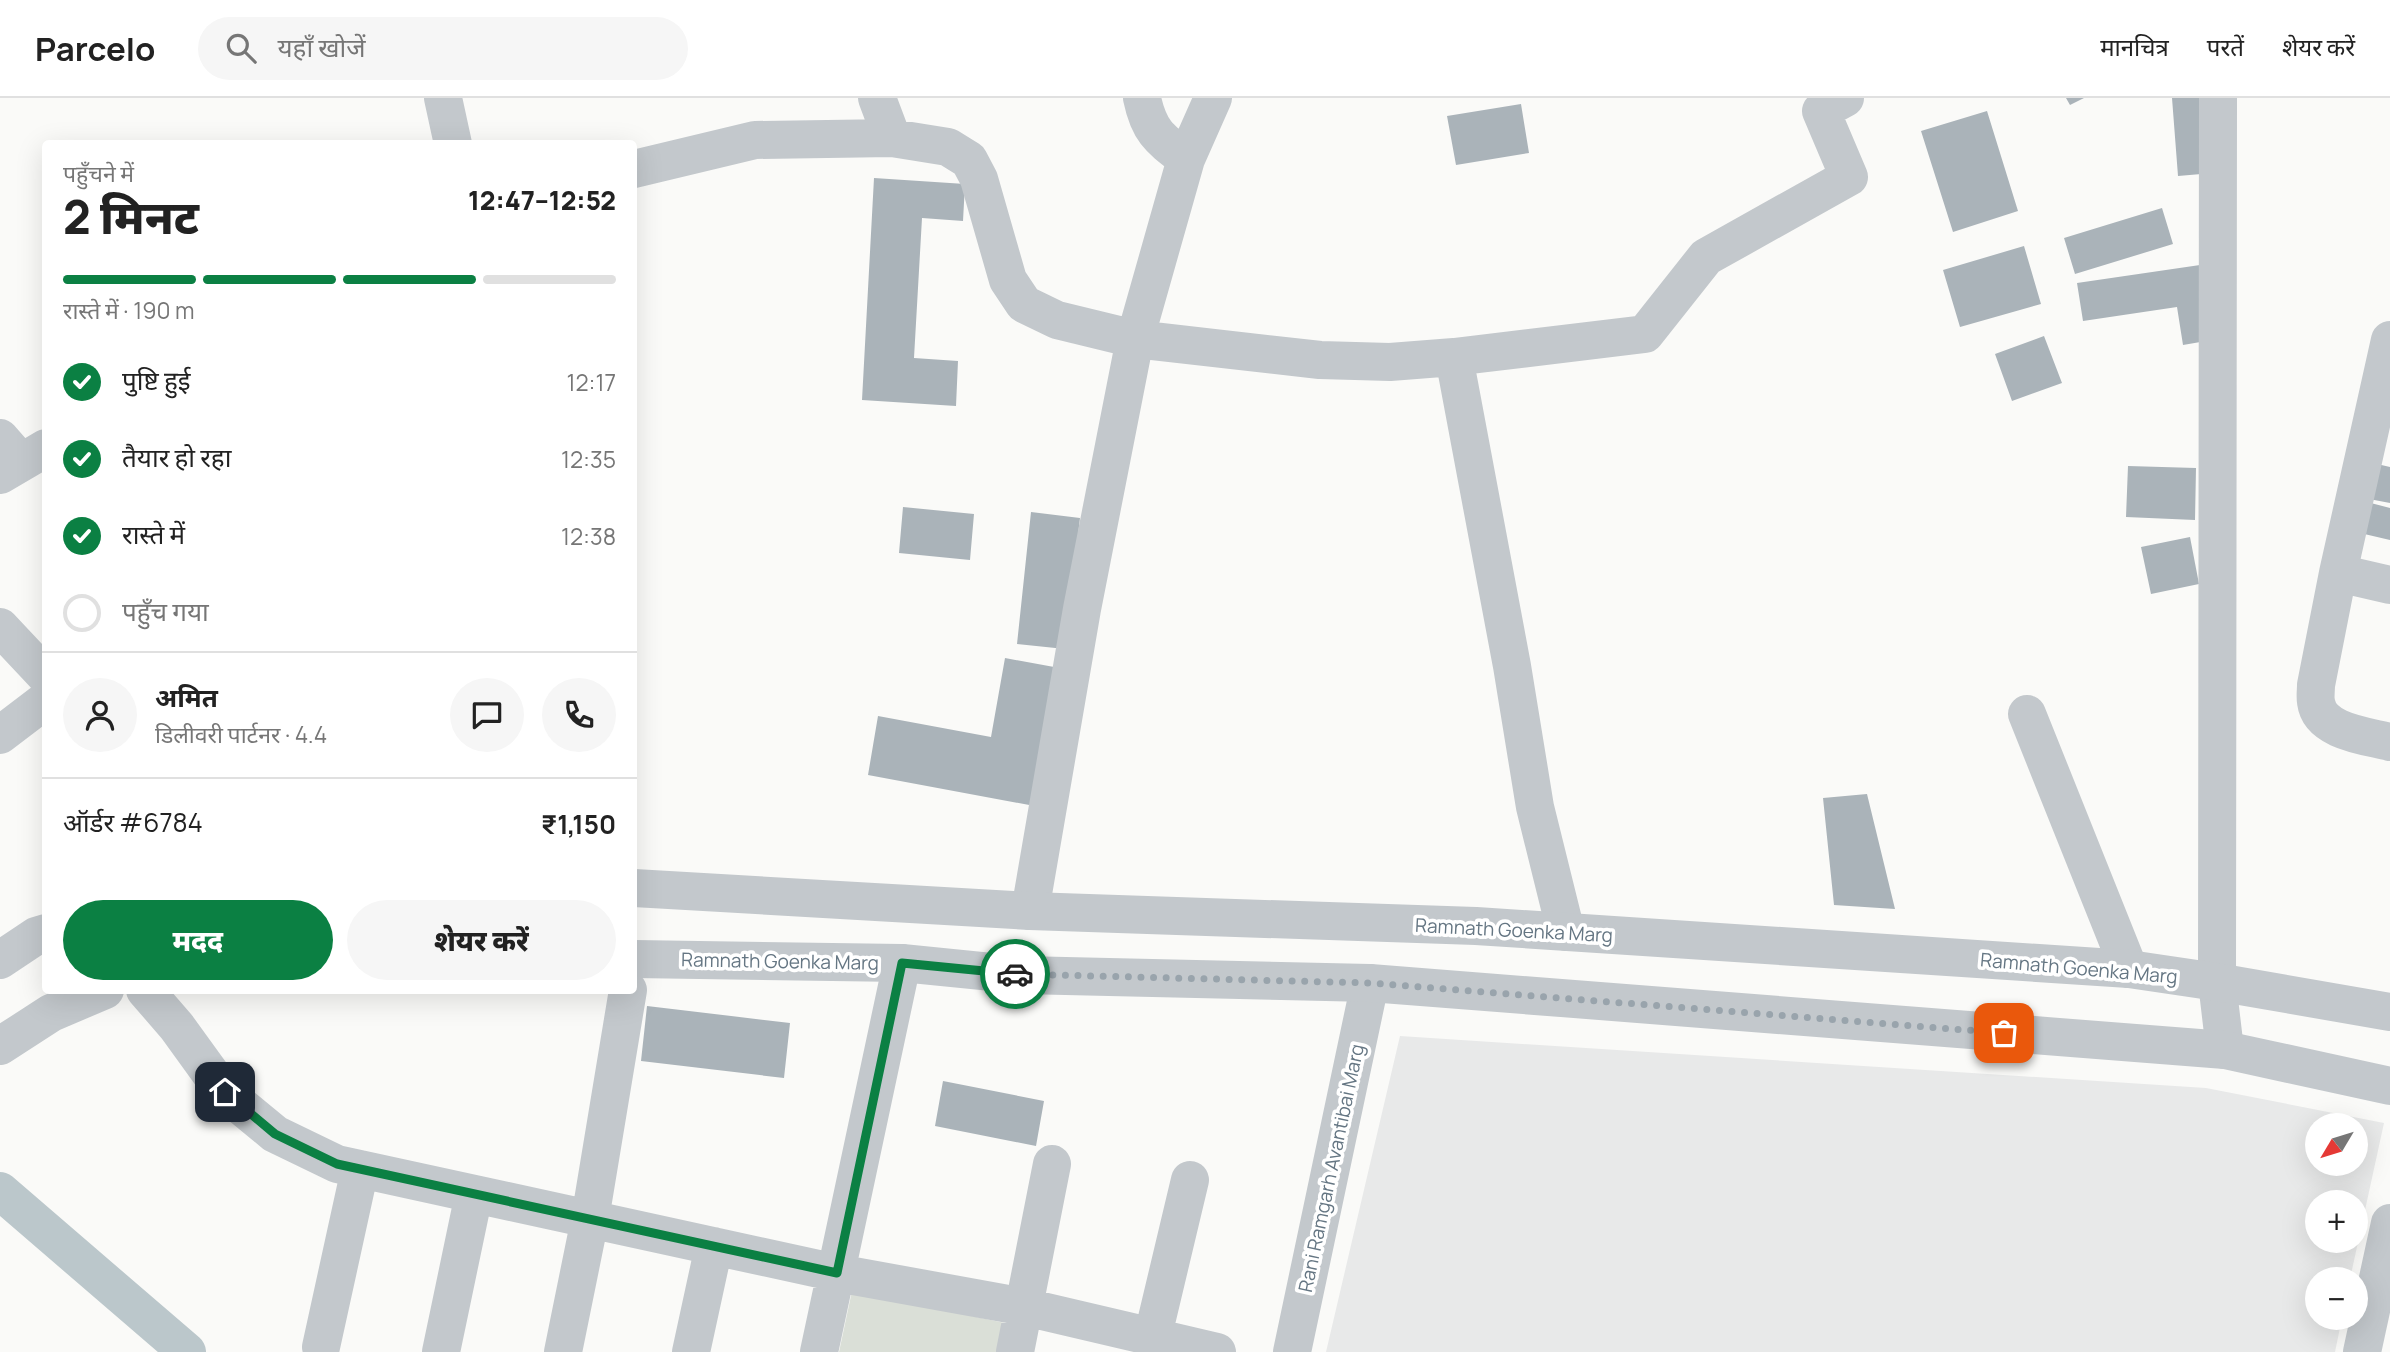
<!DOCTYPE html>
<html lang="hi">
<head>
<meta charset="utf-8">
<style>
  :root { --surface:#fff; --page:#f6f6f6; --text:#222; --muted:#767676; --line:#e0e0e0; --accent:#0b8043 }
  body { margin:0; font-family:Manrope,"Noto Sans Devanagari",sans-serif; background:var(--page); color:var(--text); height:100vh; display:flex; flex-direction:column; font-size:26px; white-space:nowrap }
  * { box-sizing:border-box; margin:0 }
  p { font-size:23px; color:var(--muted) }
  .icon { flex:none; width:38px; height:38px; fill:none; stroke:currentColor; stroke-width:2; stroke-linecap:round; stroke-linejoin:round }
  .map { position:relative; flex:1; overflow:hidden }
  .sheet { position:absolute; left:42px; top:42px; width:595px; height:854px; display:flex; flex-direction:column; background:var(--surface); border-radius:7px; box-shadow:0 7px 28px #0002 }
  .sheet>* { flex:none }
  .needle { width:46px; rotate:232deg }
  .controls { position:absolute; left:2305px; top:1015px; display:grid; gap:14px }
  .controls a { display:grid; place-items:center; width:63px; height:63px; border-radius:50%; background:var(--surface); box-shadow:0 7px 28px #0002; font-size:35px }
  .pin { position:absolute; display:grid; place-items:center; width:60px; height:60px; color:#fff; margin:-30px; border-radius:14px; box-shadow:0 4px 10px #0006 }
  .courier { position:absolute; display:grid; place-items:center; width:70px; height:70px; margin:-35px; border:5px solid #0b8043; border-radius:50%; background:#fff; color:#222; box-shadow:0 2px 9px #0007 }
  .summary em { font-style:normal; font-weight:800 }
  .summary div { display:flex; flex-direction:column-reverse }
  .summary { display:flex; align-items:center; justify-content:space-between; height:119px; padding:0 21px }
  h1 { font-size:46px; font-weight:800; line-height:52px }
  .bar { display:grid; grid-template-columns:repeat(4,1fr); gap:10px 7px; align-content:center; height:84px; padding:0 21px }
  .bar i { height:9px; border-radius:5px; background:var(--line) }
  .bar .current { background:var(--accent) }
  .bar p { grid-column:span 4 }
  .line { display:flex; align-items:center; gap:18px; padding:0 21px; border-top:2px solid var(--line) }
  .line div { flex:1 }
  .round { display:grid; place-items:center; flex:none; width:74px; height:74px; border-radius:37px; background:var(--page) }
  ol { padding:0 21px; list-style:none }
  li { display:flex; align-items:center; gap:21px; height:77px }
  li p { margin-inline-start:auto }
  li .icon { padding:7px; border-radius:50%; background:var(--accent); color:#fff; stroke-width:4 }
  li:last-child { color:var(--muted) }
  li i { width:38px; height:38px; border:4px solid var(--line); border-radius:50% }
  .cta { display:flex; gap:14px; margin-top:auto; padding:14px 21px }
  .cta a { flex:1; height:80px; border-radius:42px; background:var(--accent); color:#fff; font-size:28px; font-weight:800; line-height:80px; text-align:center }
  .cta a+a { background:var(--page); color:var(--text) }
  header { display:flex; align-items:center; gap:42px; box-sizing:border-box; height:98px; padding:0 35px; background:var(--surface); border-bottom:2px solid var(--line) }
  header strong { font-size:33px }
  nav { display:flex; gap:38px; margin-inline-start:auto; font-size:24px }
  .search { width:490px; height:63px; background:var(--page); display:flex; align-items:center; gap:18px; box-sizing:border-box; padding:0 24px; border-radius:38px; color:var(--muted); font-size:26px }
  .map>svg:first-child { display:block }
</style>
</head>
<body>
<header>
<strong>Parcelo</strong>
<div class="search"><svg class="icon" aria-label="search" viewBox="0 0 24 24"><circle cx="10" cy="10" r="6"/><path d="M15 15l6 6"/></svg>यहाँ खोजें</div>
<nav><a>मानचित्र</a><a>परतें</a><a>शेयर करें</a></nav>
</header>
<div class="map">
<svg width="2390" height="1254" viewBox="0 0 2390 1254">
  <rect width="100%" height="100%" fill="#fafaf8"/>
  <path fill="#e8e9e9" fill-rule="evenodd" d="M1400,938L2206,990L2384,1025L2350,1181H2317V1220H2342L2335,1254H1326ZM2317,1027H2356V1066H2317ZM2317,1104H2356V1143H2317Z"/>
  <path fill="#dadfd7" d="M852,1193L1005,1225L999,1254H839Z"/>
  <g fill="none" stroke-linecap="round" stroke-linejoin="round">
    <path stroke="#bbc7cb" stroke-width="38" d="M0,1093L187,1254"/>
  </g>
  <path fill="#aab3b9" d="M2066,0H2084L2070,7Z
    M2172,0H2206L2213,75L2178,78Z
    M1521,6L1529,55L1456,67L1447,18Z
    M1987,13L2018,113L1953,134L1921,33Z
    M874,80L965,86L963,123L922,120L914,260L958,263L956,308L862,302Z
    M2162,110L2173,146L2075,176L2064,140Z
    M2024,148L2041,206L1960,229L1943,172Z
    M2200,167L2212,242L2183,247L2177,209L2083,223L2077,185Z
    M2044,238L2062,285L2012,303L1995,256Z
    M2377,366L2390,369V405L2369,401Z
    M2128,368L2196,370L2195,422L2126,419Z
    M2367,404L2390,410V442L2360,435Z
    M903,409L974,416L970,462L899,455Z
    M1031,414L1080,420L1065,551L1017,546Z
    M2190,439L2199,486L2151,496L2141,449Z
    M1005,560L1065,571L1040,709L868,677L878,618L991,639Z
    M1867,696L1895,811L1834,807L1823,700Z
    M647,908L790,925L784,980L641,963Z
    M943,983L1044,1003L1036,1048L935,1028Z"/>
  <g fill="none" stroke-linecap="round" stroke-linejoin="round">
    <path stroke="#c3c8cc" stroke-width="38" d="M443,0L453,46
      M877,0L892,40
      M1142,0C1149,34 1160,41 1186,61
      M2218,0L2217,884L2225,952
      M634,71L755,42L892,40L948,49L969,62L979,81L1008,182L1024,206L1057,222L1135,241L1320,262L1390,264L1454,259L1645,236L1706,159L1849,79L1821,13L1845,0
      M2390,242L2338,475L2316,587C2316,592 2315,599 2316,604C2320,634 2367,638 2390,644
      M1454,259L1512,568L1535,709L1566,834
      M0,340L21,364
      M0,377L46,350
      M2338,475L2390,487
      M0,529L46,578
      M2027,616L2129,871
      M0,637L46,602
      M1030,813L1082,511L1135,241L1186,61L1213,0
      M145,892L177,929L224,994L275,1036L337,1066L837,1175L1025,1209L1217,1254
      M321,1249L360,1071
      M441,1254L474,1096
      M563,1254L590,1121L628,892
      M691,1254L714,1148
      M819,1254L902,865
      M1015,1254L1052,1066
      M1149,1254L1190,1082
      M1292,1254L1370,885
      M2362,1254L2390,1125"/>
    <path stroke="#c3c8cc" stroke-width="38" d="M634,790L1030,813L1476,828L2129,871L2217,884L2390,914
      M634,861L902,865L1022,877L1370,885L2225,952L2390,988
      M0,862L36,838L46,835
      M0,948L51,915L105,892"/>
  </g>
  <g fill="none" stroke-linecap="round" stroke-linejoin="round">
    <path stroke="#99a4ac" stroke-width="7" stroke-dasharray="0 12.6" d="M1015,876L1370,885L2004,935"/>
    <path stroke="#0b8043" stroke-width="9" d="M225,994L275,1036L337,1066L837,1175L902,865L1015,876"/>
  </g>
  <g text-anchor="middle" stroke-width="7" stroke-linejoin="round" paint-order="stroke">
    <g font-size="19" fill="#657683" stroke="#fff">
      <text transform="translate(1514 832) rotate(3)" y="7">Ramnath Goenka Marg</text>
      <text transform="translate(780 863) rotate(1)" y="7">Ramnath Goenka Marg</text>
      <text transform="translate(2079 870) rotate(5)" y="7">Ramnath Goenka Marg</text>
      <text transform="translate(1331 1070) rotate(-78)" y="7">Rani Ramgarh Avantibai Marg</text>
    </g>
  </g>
</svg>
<div class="controls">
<a><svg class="needle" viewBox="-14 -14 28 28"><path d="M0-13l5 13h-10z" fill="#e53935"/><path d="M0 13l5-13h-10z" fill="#767676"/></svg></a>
<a>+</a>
<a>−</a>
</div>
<div class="pin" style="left:2004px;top:935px;background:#ea580c"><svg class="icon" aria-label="bag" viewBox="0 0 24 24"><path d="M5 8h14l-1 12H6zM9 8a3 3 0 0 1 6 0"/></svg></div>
<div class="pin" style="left:225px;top:994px;background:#1f2937"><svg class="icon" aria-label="home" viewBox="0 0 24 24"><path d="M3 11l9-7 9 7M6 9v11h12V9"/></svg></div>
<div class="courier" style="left:1015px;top:876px"><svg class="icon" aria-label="car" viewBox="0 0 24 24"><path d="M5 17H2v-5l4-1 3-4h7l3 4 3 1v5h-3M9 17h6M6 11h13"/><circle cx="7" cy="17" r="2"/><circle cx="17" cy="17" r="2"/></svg></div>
<section class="sheet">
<div class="summary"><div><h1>2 मिनट</h1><p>पहुँचने में</p></div><em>12:47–12:52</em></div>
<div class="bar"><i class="current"></i><i class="current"></i><i class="current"></i><i></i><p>रास्ते में · 190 m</p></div>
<ol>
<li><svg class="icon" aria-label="check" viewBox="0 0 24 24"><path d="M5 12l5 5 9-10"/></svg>पुष्टि हुई<p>12:17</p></li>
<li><svg class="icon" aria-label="check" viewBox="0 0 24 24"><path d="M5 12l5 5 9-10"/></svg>तैयार हो रहा<p>12:35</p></li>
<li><svg class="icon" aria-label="check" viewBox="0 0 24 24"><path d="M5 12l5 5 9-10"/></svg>रास्ते में<p>12:38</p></li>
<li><i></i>पहुँच गया</li>
</ol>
<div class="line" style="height:126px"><a class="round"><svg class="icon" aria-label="person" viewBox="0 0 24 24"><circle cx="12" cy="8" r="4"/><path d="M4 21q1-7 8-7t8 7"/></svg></a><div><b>अमित</b><p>डिलीवरी पार्टनर · 4.4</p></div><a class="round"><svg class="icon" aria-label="chat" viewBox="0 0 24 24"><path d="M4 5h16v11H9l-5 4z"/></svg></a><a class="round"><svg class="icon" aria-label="phone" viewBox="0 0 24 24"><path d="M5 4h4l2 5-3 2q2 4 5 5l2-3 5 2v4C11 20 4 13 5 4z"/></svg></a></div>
<div class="line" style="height:91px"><div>ऑर्डर #6784</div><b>₹1,150</b></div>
<div class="cta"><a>मदद</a><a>शेयर करें</a></div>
</section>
</div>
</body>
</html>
